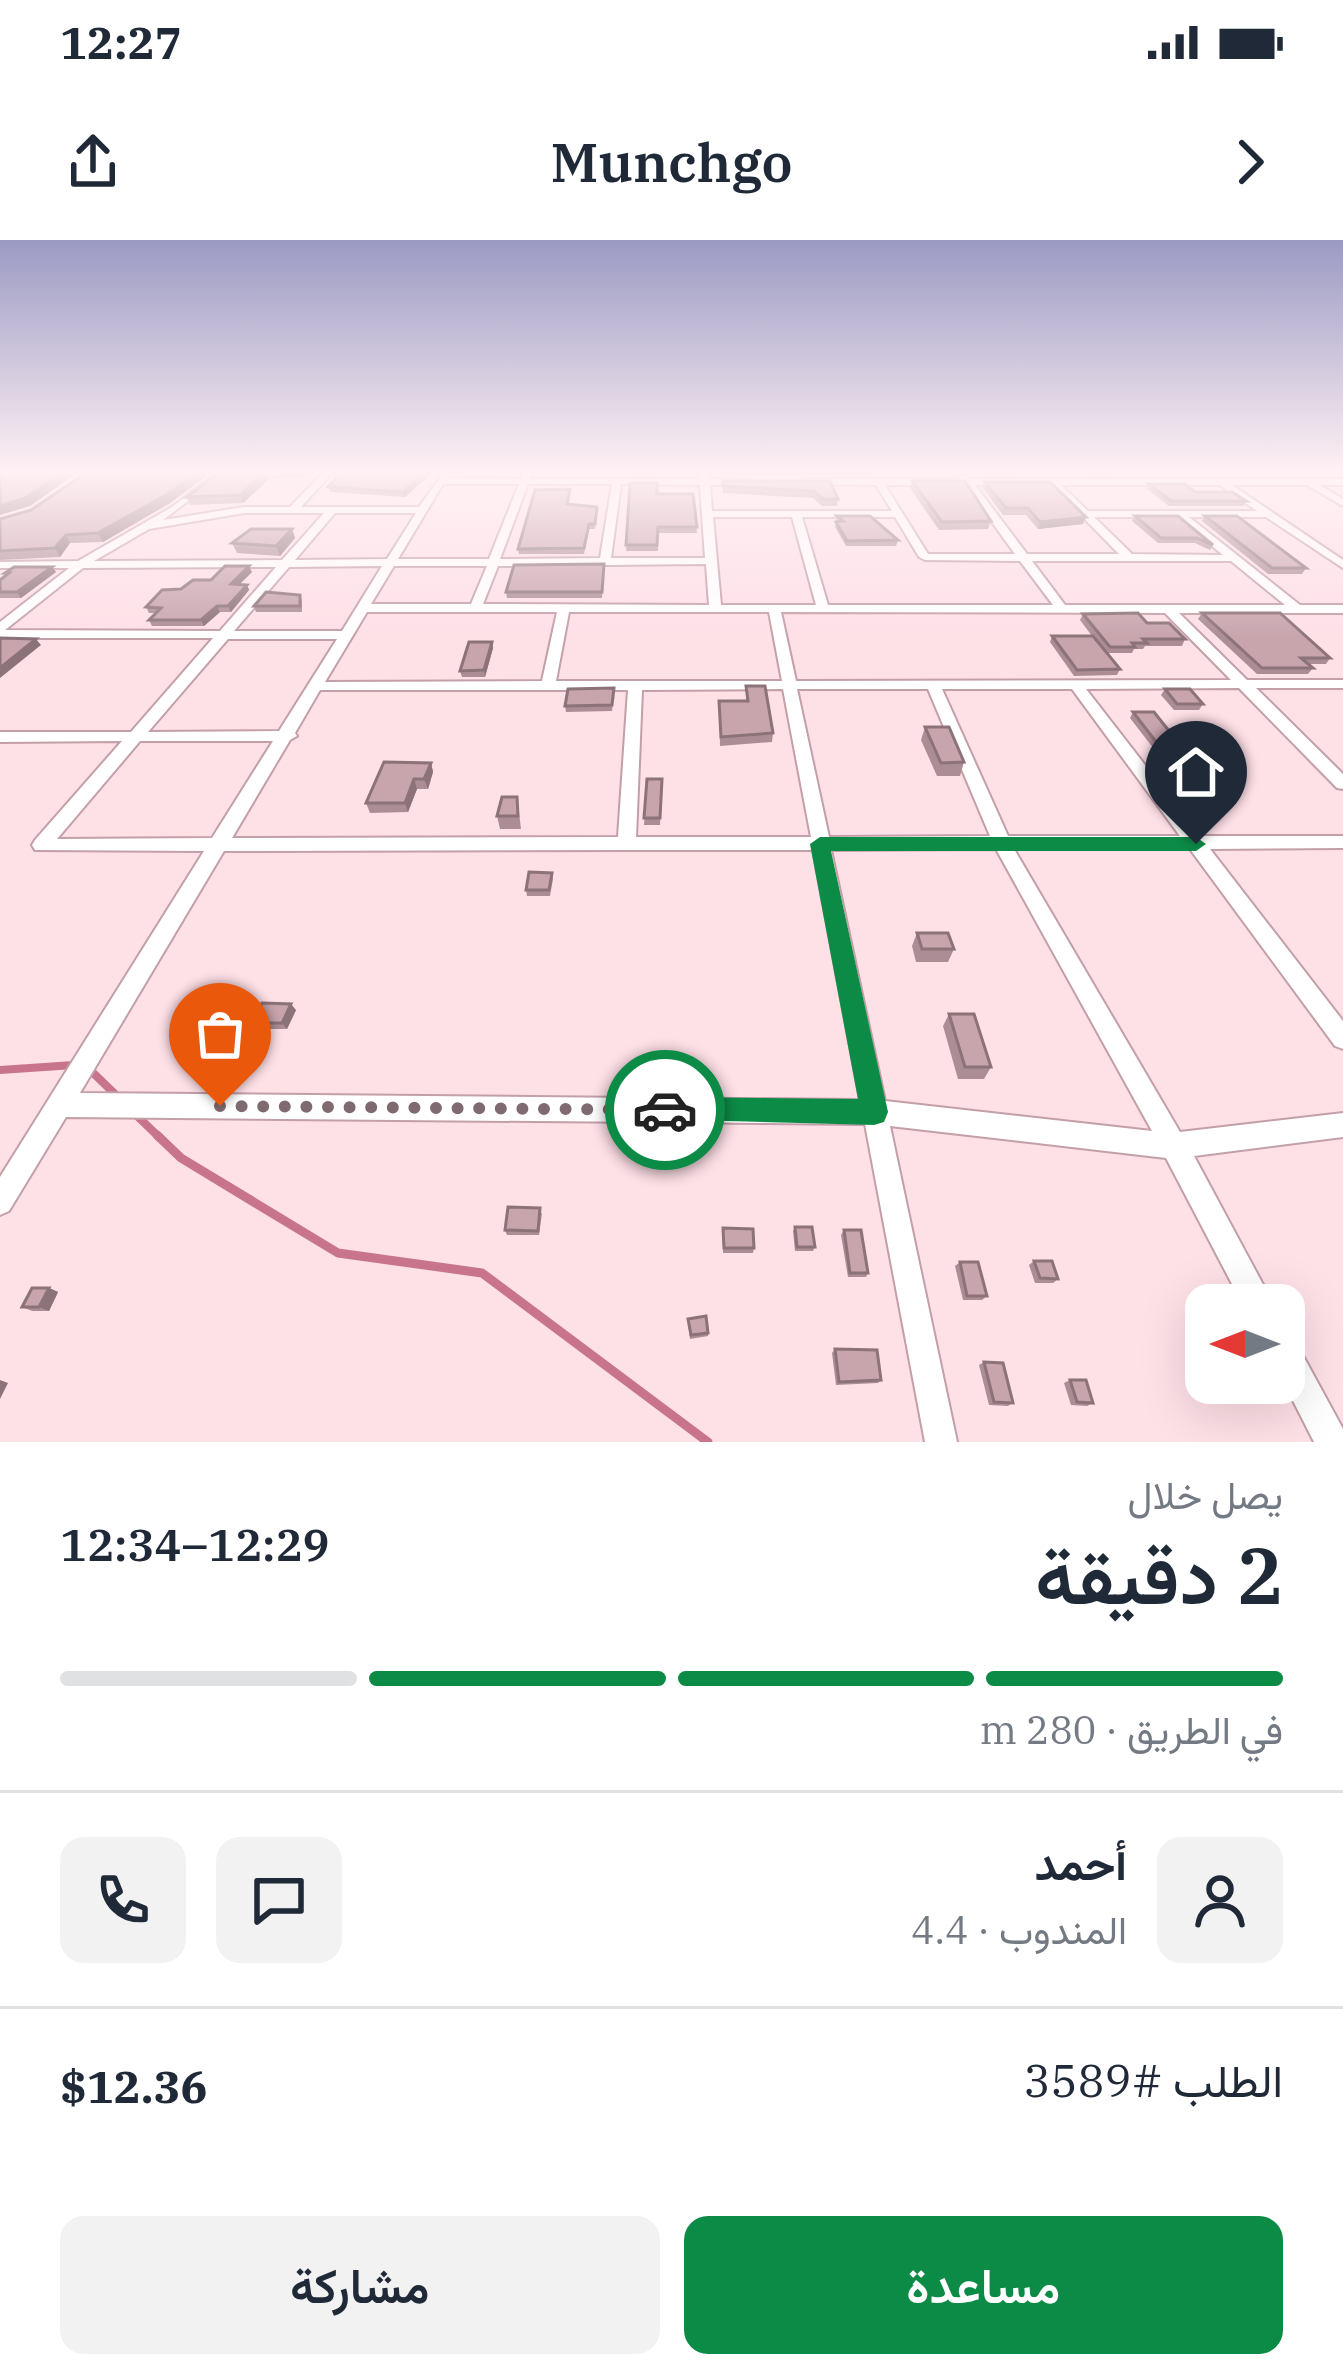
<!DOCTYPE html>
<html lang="ar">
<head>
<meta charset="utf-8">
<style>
  :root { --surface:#fff; --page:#f2f2f3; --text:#1f2937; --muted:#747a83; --line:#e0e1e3; --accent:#0c8b47 }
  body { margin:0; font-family:"IBM Plex Serif",Vazirmatn,serif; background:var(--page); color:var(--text); direction:rtl; height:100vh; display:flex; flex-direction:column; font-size:45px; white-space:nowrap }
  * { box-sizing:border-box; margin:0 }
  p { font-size:39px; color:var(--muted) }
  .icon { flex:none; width:66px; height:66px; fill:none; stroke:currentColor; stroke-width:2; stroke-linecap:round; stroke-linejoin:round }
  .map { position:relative; height:1202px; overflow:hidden; direction:ltr }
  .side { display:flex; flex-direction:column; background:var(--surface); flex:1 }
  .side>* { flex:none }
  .needle { width:78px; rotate:270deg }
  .fabs { position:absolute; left:1185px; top:1044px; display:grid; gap:24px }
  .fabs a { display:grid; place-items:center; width:120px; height:120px; border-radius:24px; background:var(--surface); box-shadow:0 12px 48px #0002; font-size:60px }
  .pin { position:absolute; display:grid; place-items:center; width:102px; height:102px; color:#fff; margin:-123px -51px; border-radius:50% 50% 50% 0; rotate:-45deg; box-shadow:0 0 12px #0007 }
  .pin .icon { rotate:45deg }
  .courier { position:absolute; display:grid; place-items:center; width:120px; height:120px; margin:-60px; border:9px solid #0c8b47; border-radius:50%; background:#fff; color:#222; box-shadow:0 3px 15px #0007 }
  .summary em { font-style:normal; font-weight:600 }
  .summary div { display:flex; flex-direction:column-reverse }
  .summary { display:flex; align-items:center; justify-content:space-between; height:204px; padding:0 60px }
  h1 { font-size:78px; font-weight:600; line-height:90px }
  .bar { display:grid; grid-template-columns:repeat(4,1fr); gap:18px 12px; align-content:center; height:144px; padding:0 60px }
  .bar i { height:15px; border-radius:9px; background:var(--line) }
  .bar .selected { background:var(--accent) }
  .bar p { grid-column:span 4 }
  .line { display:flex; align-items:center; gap:30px; padding:0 60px; border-top:3px solid var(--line) }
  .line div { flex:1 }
  .round { display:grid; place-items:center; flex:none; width:126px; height:126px; border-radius:24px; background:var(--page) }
  .button { display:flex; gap:24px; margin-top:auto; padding:24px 60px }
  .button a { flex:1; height:138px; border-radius:24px; background:var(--accent); color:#fff; font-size:48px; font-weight:600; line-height:138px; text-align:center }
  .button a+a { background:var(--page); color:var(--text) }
  .status { display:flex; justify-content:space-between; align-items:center; height:84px; padding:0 60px; background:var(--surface); direction:ltr }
  .status svg { height:33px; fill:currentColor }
  header { display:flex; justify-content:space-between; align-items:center; height:156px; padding:0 60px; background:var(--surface); font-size:54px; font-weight:600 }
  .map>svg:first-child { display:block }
</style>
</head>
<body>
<div class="status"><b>12:27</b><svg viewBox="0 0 49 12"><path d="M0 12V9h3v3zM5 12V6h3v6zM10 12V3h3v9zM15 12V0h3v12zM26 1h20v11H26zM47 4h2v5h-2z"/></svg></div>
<header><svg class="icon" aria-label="forward" viewBox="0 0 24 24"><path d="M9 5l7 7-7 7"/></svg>Munchgo<svg class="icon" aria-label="share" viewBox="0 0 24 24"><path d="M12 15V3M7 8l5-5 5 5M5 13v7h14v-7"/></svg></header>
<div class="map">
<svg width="1343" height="1202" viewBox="0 0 1343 1202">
  <rect width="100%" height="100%" fill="#fee0e7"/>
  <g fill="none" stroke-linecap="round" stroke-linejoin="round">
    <path stroke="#c7748c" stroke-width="8" d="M87,827L116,855
      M0,830L74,825
      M134,873L160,898"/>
    <path stroke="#c7748c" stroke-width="9" d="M157,895L181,918L338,1013L482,1033L708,1202"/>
    <g stroke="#c39fa8" stroke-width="4">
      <path id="minor" d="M219,231H228L163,280L244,267H290L325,231H334L301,267H419L444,232L449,235L447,238L521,239L524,231H532L530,239H700V231H708L709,239L751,240L748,245H710L712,271H892L876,245L802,244L805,239H961L959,237L964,234L970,239H1343V245H1319L1343,259V266L1307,245H1232L1343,320V328L1266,277H1189L1300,365H1343V373H1179L1247,440H1343V448H1256L1343,534V549L1337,548L1239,448L1086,449L1200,596H1343V608L1210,609L1343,781V809L1335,806L1190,609H1014L1180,892L1343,873V897L1194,916L1274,1065H1243L1166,918L890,886L957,1202H925L865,884L66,877L9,971L0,975V937L204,611L35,610L32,605L35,600L122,501L0,502V492H131L213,398H0V382L69,328H0V322L78,321L172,267ZM443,244H519L489,319H398ZM528,244H612L600,318L500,319ZM621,244L700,245L705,318H611ZM885,245H965L1015,314H928ZM975,245H1051L1119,314H1027ZM1061,245H1220L1257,271H1088ZM244,273H324L282,320L94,321L149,289ZM335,273H416L387,319L295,320ZM713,277H792L816,365H721ZM802,277H895L919,317L925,320L1020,321L1053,365H828ZM1094,277H1177L1223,315L1132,314ZM1032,321H1231L1285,365H1065ZM706,324L709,365L483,364L498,326ZM382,326L342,391H234L289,327ZM394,326H487L471,364H371ZM276,327L220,391L5,390L83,328ZM367,372H557L542,441L325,442ZM569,372H769L782,441H556ZM781,372L1165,373L1231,440L796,441ZM228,399H337L279,491L148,492ZM783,449L811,597H636L642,450ZM797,449H928L990,596L829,597ZM942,449H1072L1180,596H1008ZM320,450H628L618,597L232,598L290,500L297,496L295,493ZM140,501H273L212,598L57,599ZM996,609L1152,891L885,861L831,610ZM626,610H813L860,860L80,853L224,611Z
        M1284,1097L1295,1101L1343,1189V1202H1314L1284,1143Z"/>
    </g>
    <use href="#minor" fill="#fff" fill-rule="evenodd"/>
  </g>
  <path fill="#ac8d95" d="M89,231H213L170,263L103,302L70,303L60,317L0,320V279L31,270Z
    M221,231H313L308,236L269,239L243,263L190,265L187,257Z
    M343,231H434L405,257L330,252L328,247Z
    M496,231H521L518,233H496Z
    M632,231H658V234H632Z
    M720,231H873L872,235H721Z
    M977,231H1016L1015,235L976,233Z
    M1083,231H1118L1117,234H1087Z
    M723,241H830L838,259L837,266H822L813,258L723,253Z
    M912,241L991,281L988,289L939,290L910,248Z
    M985,242L1083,284L1038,289L1026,275H1003L983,248Z
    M630,243L657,254H693L697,293H658V311H626Z
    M1149,244L1246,261L1243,266H1169L1147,249Z
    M570,254L568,264L597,267L595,289H589L584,314H519L518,309Z
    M837,276L898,300L896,306H846L835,287Z
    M1135,276H1178L1213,305L1210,310L1195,303H1158L1132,281Z
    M1205,276L1306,328L1302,334H1268L1202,281Z
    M292,289L295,298L280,316L237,313L232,303Z
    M604,324L602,358H507L506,352Z
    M52,327L56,332L21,358H0V340L6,335L5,333Z
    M252,332L239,344L247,345L249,350L231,372H220L204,386H152L149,380L156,373H149L146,367L181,349L211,340Z
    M300,355L302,361V372H256L254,366Z
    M1202,373L1330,418L1326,424H1308L1313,428L1308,434H1257L1198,379Z
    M1083,374L1147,383L1185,399L1182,406H1145L1143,409H1134L1132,413H1108L1120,429L1117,435L1074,436L1050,402L1052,396H1092L1080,380Z
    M492,402L493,408L485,437H462L460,431Z
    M746,446L773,493L772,502L720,506L719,461H746Z
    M1165,449L1203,464L1199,470H1174L1161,455Z
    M614,454L612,471L566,472L565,466Z
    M1133,472L1181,506L1177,513H1157L1130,478Z
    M925,487L964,522L960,536H937L921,500Z
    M431,523L433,532L428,549H417L408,572L370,573L366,563Z
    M647,539H662L660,585H644Z
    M517,557L521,589H500L497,576Z
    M552,633L553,639L550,656H527L526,650Z
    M917,693L954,709L948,722H916L912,706Z
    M296,770L287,789H257L252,783Z
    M949,774L991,827L984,839H958L943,786Z
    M542,973L539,995H507L505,990Z
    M795,987L815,1007L813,1011H795L793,991Z
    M723,988L754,1008L753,1013H723Z
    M844,990L868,1033L866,1037H848L841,995Z
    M1034,1021L1058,1039L1053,1043H1035L1029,1025Z
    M960,1022L987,1056L982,1060H963L955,1026Z
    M49,1048L58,1052L49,1071H32L22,1067Z
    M688,1083L708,1093V1096L690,1099Z
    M835,1109L881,1140L878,1143L836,1145L832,1113Z
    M984,1122L1013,1163L1008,1166L989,1165L979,1125Z
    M1070,1140L1093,1163L1087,1166L1071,1165L1064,1143Z"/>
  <path fill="#8c7379" d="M65,231H80L30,266L0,275V266Z
    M200,231H213L170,263L103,302L98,293Z
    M266,231L269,239L243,263L240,255Z
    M428,231H434L405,257L403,252Z
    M1086,277L1083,284L1038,289L1040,282Z
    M292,289L295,298L280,316L276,306Z
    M66,295L70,303L60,317L55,308Z
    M249,326L252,332L234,350L231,344Z
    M52,327L56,332L21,358L17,352Z
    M247,345L249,350L231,372L228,366Z
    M217,366L220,372L204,386L201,380Z
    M36,399L41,405L0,438V428Z
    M492,402L493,408L485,437L484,430Z
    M431,523L433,532L428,549L424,539Z
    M414,539L417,549L408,572L405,563Z
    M291,764L296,770L287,789L282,783Z
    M49,1048L58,1052L49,1071L39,1067Z
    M0,1140L8,1143L0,1159Z"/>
  <path fill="#c8a4ad" stroke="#8c7379" stroke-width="3" d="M0,231H65L25,258L0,266Z
    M89,231H200L166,255L98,293L66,295L55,308L0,311V279L31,270Z
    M221,231H272H266L240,255L187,257Z
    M343,231H428L403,252L328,247Z
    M723,241H830L838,259H823L814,251L723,246Z
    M912,241H965L991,281L942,282Z
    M985,242H1050L1086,277L1040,282L1028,268H1006Z
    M630,243H657V254H693L697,287H658L657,305H626Z
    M1149,244H1185L1195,252H1232L1246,261H1171Z
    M570,249L567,264L597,267L595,284H589L584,308L518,309L535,250Z
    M837,276H870L898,300L847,301L836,282L843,281Z
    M1135,276H1178L1213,305L1197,298H1161Z
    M1205,276H1237L1306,328H1272Z
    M251,289H292L276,306L232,303Z
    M604,324L602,352H506L514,325Z
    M225,326H249L231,344L247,345L228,366H217L201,380H149L161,368L146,367L162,350L181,349L193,340H211Z
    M14,327H52L17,352H0V340L9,333H5Z
    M266,352L300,355V366H254Z
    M1138,373L1147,383H1169L1185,399H1143L1147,403H1132L1135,407H1110L1083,374Z
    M1202,373H1280L1330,418H1301L1313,428H1262Z
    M1052,396H1093L1120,429L1077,430Z
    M0,398L36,399L0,428Z
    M469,402H492L484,430L460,431Z
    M746,446H765L773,493L721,497L719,461H748Z
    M614,448L612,465L565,466L568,449Z
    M1165,449H1190L1203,464H1177Z
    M1133,472H1154L1181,506L1160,507Z
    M925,487H949L964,522L941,523Z
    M384,522L431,523L424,539H414L405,563H366Z
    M647,539H662L660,578H644Z
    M502,557H517L518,576H497Z
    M529,632L552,633L549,650H526Z
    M917,693H948L954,709H922Z
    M262,763L291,764L282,783H252Z
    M949,774H974L991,827H965Z
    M508,967L540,968L538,991L505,990Z
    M795,987H812L815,1007H797Z
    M723,988L753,989L754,1008H724Z
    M844,990H861L868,1033H850Z
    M1034,1021H1052L1058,1039L1040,1038Z
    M960,1022H978L987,1056H967Z
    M32,1048H49L39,1067H22Z
    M706,1076L708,1093L691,1095L688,1079Z
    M835,1109L877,1110L881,1140L839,1142Z
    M984,1122L1003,1123L1013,1163L994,1162Z
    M1070,1140H1086L1093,1163L1077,1162Z"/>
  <linearGradient id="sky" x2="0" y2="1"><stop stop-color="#9b9ac3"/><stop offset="0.58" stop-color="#fff1f4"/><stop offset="1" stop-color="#fff1f4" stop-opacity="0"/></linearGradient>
  <rect width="1343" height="399" fill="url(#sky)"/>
  <path fill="#0c8b47" d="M820,597H1196L1206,604L1196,611H831L888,872L884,882L874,885L656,879L652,870L656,861L665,857L858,859L810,604Z"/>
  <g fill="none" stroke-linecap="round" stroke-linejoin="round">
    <path stroke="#7e6a6f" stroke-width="12" stroke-dasharray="0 21.6" d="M220,866L665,870"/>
  </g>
</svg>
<div class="fabs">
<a><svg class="needle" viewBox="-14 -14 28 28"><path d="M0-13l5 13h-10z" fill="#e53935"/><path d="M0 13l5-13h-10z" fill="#747a83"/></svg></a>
</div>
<div class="pin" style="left:220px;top:866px;background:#ea580c"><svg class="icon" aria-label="bag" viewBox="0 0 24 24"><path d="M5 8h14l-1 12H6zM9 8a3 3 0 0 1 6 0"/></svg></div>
<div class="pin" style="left:1196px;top:604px;background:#1f2937"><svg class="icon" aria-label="home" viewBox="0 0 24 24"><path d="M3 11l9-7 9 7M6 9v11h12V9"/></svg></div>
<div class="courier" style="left:665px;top:870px"><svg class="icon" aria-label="car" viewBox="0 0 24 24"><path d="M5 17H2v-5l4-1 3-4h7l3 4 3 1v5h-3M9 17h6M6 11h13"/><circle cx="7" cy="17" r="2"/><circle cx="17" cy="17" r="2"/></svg></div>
</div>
<section class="side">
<div class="summary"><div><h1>2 دقيقة</h1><p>يصل خلال</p></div><em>12:29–12:34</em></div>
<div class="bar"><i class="selected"></i><i class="selected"></i><i class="selected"></i><i></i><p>في الطريق · 280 m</p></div>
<div class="line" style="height:216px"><a class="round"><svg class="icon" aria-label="person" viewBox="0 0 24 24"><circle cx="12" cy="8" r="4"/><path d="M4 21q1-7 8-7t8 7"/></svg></a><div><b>أحمد</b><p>المندوب · 4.4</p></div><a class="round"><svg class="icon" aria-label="chat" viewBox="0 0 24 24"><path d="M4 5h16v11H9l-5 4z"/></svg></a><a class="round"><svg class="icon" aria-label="phone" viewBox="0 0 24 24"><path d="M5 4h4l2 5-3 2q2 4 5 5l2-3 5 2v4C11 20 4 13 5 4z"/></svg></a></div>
<div class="line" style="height:156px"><div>الطلب #3589</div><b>$12.36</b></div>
<div class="button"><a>مساعدة</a><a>مشاركة</a></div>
</section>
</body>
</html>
